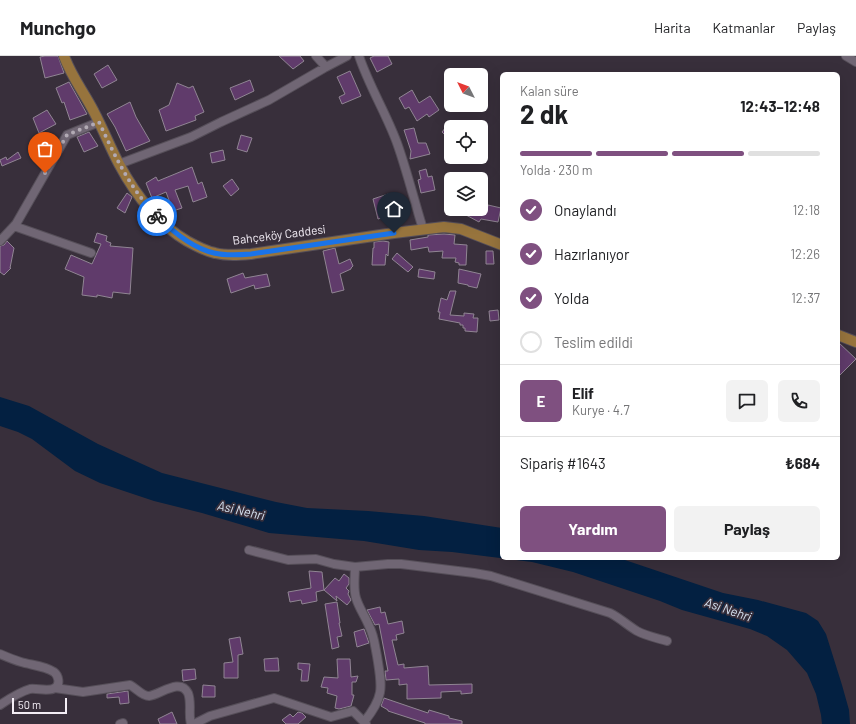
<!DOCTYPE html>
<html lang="tr">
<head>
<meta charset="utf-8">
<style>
  :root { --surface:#fff; --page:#f2f2f2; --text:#202124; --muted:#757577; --line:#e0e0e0; --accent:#7f5080 }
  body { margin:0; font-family:Barlow,sans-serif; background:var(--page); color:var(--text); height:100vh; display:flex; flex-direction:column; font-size:15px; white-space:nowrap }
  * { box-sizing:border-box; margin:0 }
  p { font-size:13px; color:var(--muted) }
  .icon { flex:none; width:22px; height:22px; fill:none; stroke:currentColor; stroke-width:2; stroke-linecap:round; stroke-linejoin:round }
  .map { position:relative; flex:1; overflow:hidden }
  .side { position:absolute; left:500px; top:16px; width:340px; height:488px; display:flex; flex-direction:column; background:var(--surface); border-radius:6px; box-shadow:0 4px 16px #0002 }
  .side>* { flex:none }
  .needle { width:26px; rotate:312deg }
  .fabs { position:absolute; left:444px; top:12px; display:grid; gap:8px }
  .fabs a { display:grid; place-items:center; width:44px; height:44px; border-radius:6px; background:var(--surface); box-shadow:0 4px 16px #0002; font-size:20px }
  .scale { position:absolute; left:12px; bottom:10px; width:55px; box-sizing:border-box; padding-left:4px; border:2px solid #f3edf5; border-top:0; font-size:11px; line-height:14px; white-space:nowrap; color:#f3edf5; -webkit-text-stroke:3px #382f3b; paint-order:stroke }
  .pin { position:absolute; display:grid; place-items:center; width:34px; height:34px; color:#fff; margin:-41px -17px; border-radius:50% 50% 50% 0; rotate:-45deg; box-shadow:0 0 4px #0007 }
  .pin .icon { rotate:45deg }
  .courier { position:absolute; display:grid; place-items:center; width:40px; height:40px; margin:-20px; border:3px solid #1a73e8; border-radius:50%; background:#fff; color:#222; box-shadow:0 1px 5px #0007 }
  .head em { font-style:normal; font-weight:700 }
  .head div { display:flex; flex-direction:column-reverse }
  .head { display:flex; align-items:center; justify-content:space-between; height:68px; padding:0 20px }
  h1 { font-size:26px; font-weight:700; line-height:30px }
  .bar { display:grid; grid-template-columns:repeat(4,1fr); gap:6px 4px; align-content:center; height:48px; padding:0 20px }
  .bar i { height:5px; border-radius:3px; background:var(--line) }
  .bar .active { background:var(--accent) }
  .bar p { grid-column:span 4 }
  .line { display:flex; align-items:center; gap:10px; padding:0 20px; border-top:1px solid var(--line) }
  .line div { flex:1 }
  .round { display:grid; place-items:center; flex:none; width:42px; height:42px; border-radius:6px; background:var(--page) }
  ol { padding:0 20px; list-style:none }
  li { display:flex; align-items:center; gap:12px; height:44px }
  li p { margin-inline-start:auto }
  li .icon { padding:4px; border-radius:50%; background:var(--accent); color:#fff; stroke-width:4 }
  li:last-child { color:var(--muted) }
  li i { width:22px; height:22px; border:2px solid var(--line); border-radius:50% }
  .cta { display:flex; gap:8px; margin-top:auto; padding:8px 20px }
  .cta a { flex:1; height:46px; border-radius:6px; background:var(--accent); color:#fff; font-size:16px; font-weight:700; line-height:46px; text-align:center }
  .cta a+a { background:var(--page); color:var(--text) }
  header { display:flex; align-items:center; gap:24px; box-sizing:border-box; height:56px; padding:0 20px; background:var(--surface); border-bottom:1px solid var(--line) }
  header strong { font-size:19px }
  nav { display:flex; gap:22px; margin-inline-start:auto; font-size:14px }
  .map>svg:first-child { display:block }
</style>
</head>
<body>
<header>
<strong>Munchgo</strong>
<nav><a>Harita</a><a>Katmanlar</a><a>Paylaş</a></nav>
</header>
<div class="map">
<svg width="856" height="668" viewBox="0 0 856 668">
  <rect width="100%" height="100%" fill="#382f3b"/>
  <path fill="#032041" d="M0,341L29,350L98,388L162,417L276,446L307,452L368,455L424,460L502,472V502H619L723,537L758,544L806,557L818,565L826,578L842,629L849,654L850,668H822L821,659L816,638L807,617L787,594L767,580L750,573L682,554L660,545L573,516L532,506L452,496L419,494L364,485L269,477L202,457L154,445L100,427L75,415L32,383L18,376L0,370Z"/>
  <path fill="#603b6b" stroke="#908593" d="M45,0H58L64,17L45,22L40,1Z
    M279,0H300L304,5L293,13Z
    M374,0H388L392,8L377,16L370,2Z
    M108,9L117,24L102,32L94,18Z
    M350,15L361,40L342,48L339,41L345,38L337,21Z
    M250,24L254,35L235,44L230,32Z
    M69,26L87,58L70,64L64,46L62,47L56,32Z
    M177,27L189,32L193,30L204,56L195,60L196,64L166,75L159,54L169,49Z
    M412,34L419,47L430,40L439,54L429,61L427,58L417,65L409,51L405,53L399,42Z
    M130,46L136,61L150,85L126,95L115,71L107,58Z
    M47,54L56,68L39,77L33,62Z
    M451,65V85L442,76Z
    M414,72L418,87H426L430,98L410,103L411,95L404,74Z
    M89,76L98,90L84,96L77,81Z
    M241,79L252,82L247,96L237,93Z
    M223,94L225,104L212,107L210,97Z
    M18,96L21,102L2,110L0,104L6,101L7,104Z
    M192,111L198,128L202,126L207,141L193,146L188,130L175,134L182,152L173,155L166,136L152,142L146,127L156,121L158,125Z
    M426,113L428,121L432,120L435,134L421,137L418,124L421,123L419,115Z
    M232,123L239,133L231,140L223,130Z
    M127,137L132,141L125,157L117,152Z
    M388,138L394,158L378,163L373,143Z
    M488,149L501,152L498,166L481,163L479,166L466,159L471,153H483L487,155Z
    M97,177L107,180L106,185L111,187L110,190L133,192L130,238L113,236L112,242L97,239V241L82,239L84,221L65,213L71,199L92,208L101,188L94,186Z
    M444,178L455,179L454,188L467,189L466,209H459V207L455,206L456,202H442L443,195L429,196L428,191L411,194L410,184L428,181V179Z
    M7,185L14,192L10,212H11L4,219L0,216V190L4,189Z
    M383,185L389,186L388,200L386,198L385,209H372L373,192H374V186Z
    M335,192L339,208L350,203L353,210L351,212V213L340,218L344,234L332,237L323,195Z
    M486,195H493L494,208H486Z
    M397,197L413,211L408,216L392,203Z
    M419,213L435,216L434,223L418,221Z
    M459,213L481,218L477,232L468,230V229L458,227Z
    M243,217L245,222L267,218L270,230L255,233L254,229L231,237L227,223Z
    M450,235H456L450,259L464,260V257L474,258L473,262H478L477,276L465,275V272H463V269H460V267L439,263L440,256H438L441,242L447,244Z
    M498,254L499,264L490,265L489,255Z
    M838,286L856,303L838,321Z
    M309,515L322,516L324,534L335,522L339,525L344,518L349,522V528L346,532L349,535L348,538L351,544L347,549L336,540L337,545L324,534L316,536L317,545L302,548L301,544L290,546L288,536L311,532Z
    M337,546L340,567H339L342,580L337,581L339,591L332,593L325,548Z
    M380,551L381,557L385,556L388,568L402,565L404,577L396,579L397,584H392L398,609L404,608V612L428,610L429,629L472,628V637L461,638V635L441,636V642L407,643V628L399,629V623L386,624L385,615H388L379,568L375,569L367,554Z
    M364,573L369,587L357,591L354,576Z
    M240,581L243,598L238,599V622H224V607L233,606L229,583Z
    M278,602L279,615H265L264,603Z
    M337,603H350L351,621L358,620L356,626H352V639H354L351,650L339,653L335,652L337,640L327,637L328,632L321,631L324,621L338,622Z
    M298,607L310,608L308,625H301L302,615V614L298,613Z
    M195,613L196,623L183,625L182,614Z
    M203,629L215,630V641H202Z
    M128,635L129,647L120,648L119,641L107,642V638Z
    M384,642L428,657L429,654L449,660V662L462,665V668H425V667L388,655V654L381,650Z
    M172,656L177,668H160L158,663Z
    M298,656L302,657L306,661L298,668H286L282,664L290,658L293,661Z"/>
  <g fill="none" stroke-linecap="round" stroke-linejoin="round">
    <g stroke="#564f59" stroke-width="10">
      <path id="minor" d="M316,0L326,11
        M359,0C369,30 386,57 397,87C407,115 414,144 423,173
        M846,0L856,6
        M119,108L191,81L221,66L269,44L326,11L347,0
        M14,170L91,197
        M0,185L16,168L67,79L99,66
        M249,494L288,504L316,503L334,508L355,511L388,508H401L474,517L491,520L610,557C620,562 627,569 637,575C646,580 657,582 667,585
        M355,511C355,521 353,532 356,542C359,552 365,560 369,570C374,579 375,590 377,600C382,631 385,640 364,666
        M0,598C7,601 14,604 21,606C31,609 45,610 54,616C58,619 61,628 55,632C49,636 37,632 30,633C19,636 9,643 0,649
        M55,632L83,636L130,629C136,632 142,640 149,640C160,639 180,621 188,637C192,647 188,658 191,668
        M120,668L123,667
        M194,668L210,660L274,642L331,661L353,655L366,668"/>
    </g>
    <g stroke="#564f59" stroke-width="12">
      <path id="major" d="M64,0C72,22 84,36 94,56C103,73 110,91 119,108C135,138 158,168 187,185C196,190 205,195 215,197C227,200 239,199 251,198L394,177L444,171L461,173L502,189
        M838,279L856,286"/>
    </g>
    <use href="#minor" stroke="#706674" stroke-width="8"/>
    <use href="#major" stroke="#97743d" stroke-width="10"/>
  </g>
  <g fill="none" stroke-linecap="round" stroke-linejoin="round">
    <path stroke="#b2aab4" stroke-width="4" stroke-dasharray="0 7.2" d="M45,117L67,79L99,66C115,100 130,133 157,160"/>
    <path stroke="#1a73e8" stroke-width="5" d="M157,160C172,175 192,192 214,197C226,200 239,199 251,198L394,177"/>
  </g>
  <g text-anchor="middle" stroke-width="3.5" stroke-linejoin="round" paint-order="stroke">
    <g font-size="12" fill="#f3edf5" stroke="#382f3b">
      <text transform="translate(279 179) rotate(-7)" y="4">Bahçeköy Caddesi</text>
    </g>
    <g font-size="13" font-style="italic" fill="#d5e1f0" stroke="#382f3b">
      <text transform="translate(241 454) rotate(13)" y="5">Asi Nehri</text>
      <text transform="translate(728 553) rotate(19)" y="5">Asi Nehri</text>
    </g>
  </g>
</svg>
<div class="fabs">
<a><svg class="needle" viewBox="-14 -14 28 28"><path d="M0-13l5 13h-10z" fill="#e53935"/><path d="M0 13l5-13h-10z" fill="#757577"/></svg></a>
<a><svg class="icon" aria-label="locate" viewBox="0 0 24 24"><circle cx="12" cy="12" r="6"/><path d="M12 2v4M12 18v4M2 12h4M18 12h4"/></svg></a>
<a><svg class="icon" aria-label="layers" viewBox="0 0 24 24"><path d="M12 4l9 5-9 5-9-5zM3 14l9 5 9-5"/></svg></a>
</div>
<div class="scale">50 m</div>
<div class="pin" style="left:45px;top:117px;background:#ea580c"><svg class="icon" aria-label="bag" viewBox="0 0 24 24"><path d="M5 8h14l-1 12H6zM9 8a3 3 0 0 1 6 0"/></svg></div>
<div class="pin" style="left:394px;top:177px;background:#1f2937"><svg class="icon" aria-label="home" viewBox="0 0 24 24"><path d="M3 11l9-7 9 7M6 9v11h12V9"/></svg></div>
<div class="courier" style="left:157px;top:160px"><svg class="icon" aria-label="bike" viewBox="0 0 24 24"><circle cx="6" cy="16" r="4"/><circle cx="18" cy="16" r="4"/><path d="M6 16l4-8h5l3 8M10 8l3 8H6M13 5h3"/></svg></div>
<section class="side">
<div class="head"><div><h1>2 dk</h1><p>Kalan süre</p></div><em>12:43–12:48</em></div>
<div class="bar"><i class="active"></i><i class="active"></i><i class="active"></i><i></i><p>Yolda · 230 m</p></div>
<ol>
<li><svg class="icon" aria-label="check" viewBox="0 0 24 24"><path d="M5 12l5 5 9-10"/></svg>Onaylandı<p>12:18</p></li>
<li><svg class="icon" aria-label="check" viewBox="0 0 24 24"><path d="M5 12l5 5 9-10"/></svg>Hazırlanıyor<p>12:26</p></li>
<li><svg class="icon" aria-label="check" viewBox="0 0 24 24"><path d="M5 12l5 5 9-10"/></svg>Yolda<p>12:37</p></li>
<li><i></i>Teslim edildi</li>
</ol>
<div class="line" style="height:72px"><b class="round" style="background:var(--accent);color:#fff">E</b><div><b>Elif</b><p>Kurye · 4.7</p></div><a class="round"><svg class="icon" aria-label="chat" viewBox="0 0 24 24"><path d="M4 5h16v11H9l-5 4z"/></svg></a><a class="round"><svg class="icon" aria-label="phone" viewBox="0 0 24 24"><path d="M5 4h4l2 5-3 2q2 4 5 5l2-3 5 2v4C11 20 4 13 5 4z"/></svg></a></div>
<div class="line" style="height:52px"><div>Sipariş #1643</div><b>₺684</b></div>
<div class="cta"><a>Yardım</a><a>Paylaş</a></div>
</section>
</div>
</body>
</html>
